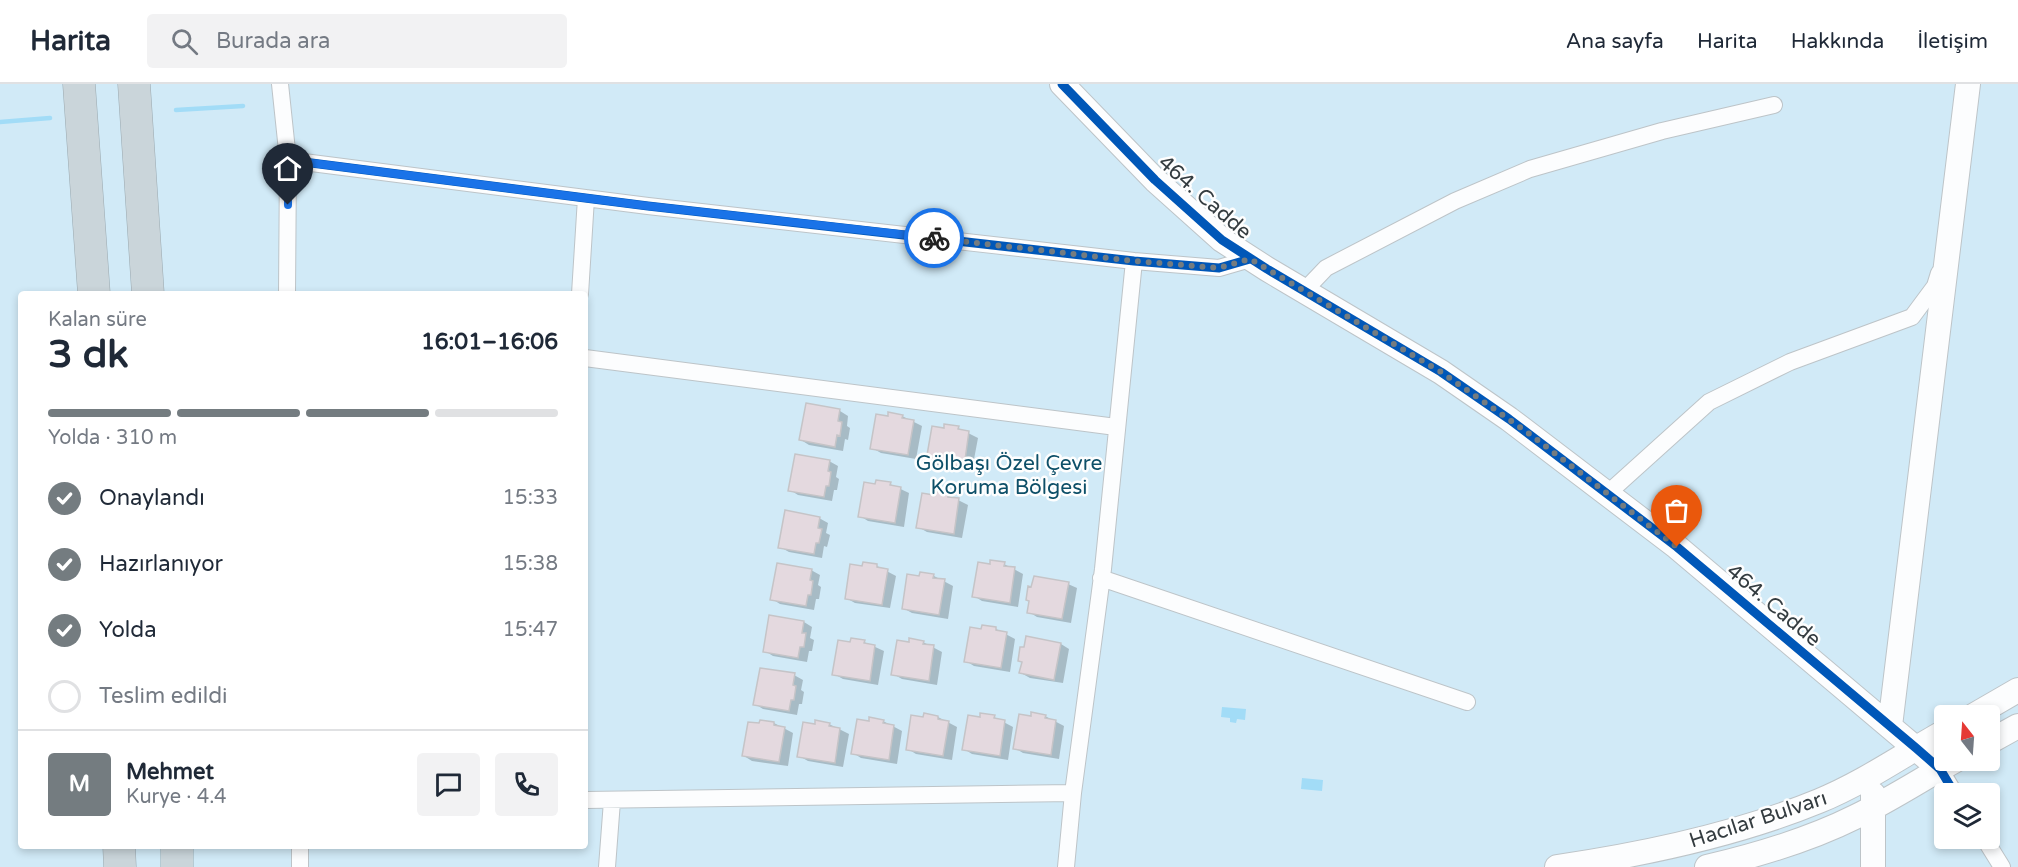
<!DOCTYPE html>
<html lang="tr">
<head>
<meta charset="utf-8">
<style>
  :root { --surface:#fff; --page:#f2f2f3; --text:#1f2937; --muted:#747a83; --line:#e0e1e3; --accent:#747c80 }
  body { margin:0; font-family:"Varela Round",sans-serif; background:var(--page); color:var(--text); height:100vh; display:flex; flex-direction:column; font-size:22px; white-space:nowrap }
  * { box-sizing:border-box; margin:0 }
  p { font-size:20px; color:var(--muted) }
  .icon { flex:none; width:33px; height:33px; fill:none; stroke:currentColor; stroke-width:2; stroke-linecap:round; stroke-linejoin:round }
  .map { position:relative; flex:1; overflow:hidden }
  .sheet { position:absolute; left:18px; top:207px; width:570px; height:558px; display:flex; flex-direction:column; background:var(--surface); border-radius:6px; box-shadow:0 3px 9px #0003 }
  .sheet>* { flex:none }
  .needle { width:39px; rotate:343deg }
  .buttons { position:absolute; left:1934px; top:621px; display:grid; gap:12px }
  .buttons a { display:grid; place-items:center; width:66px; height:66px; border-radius:6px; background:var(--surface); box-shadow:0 3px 9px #0003; font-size:30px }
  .pin { position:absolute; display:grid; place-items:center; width:51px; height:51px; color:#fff; margin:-62px -26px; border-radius:50% 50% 50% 0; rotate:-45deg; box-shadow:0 0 6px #0007 }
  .pin .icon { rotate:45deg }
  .courier { position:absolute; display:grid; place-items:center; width:60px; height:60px; margin:-30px; border:4px solid #1a73e8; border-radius:50%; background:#fff; color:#222; box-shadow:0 2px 8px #0007 }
  .overview em { font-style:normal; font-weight:800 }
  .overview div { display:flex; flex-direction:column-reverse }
  .overview { display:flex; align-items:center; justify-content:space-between; height:102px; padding:0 30px }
  h1 { font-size:39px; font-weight:800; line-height:45px }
  .bar { display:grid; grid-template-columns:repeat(4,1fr); gap:9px 6px; align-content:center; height:72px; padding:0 30px }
  .bar i { height:8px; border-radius:4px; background:var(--line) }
  .bar .selected { background:var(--accent) }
  .bar p { grid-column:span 4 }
  .line { display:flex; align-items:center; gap:15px; padding:0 30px; border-top:2px solid var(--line) }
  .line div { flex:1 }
  .round { display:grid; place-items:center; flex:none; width:63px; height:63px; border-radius:6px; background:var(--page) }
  ol { padding:0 30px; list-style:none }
  li { display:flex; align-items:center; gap:18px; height:66px }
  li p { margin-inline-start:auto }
  li .icon { padding:6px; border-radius:50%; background:var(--accent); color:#fff; stroke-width:4 }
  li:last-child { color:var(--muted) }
  li i { width:33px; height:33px; border:3px solid var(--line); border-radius:50% }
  header { display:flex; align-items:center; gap:36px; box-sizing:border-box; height:84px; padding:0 30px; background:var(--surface); border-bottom:2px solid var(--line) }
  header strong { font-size:28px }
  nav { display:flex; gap:33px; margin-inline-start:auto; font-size:21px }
  .search { width:420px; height:54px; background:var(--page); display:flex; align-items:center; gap:15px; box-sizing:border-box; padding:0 21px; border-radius:6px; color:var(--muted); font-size:22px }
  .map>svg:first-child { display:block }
</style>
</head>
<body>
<header>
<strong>Harita</strong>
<div class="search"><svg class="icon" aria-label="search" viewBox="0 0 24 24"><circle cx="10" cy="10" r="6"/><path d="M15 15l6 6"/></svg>Burada ara</div>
<nav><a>Ana sayfa</a><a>Harita</a><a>Hakkında</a><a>İletişim</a></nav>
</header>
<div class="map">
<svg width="2018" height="783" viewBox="0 0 2018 783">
  <rect width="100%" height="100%" fill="#eaf2f6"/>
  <path fill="#d1eaf7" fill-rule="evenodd" d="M0,0H2018V783H0ZM21,210H585V762H21ZM1944,632H1989V676H1944ZM1944,710H1989V754H1944Z"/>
  <path fill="#a2dcf7" d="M1222,623L1246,625L1245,636L1237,635L1236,639L1230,638V634L1221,633Z
    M1302,694L1323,696L1322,707L1301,705Z"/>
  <path fill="#0003" d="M807,321L840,327L848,332L847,342L850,344L848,356L845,355L843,367L809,361L801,356Z
    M902,332L922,342L916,375L881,369L872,364Z
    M958,344L978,354L972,386L937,381L928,376L945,345Z
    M829,377L838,382L836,393L839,395L837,406H834L832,417L798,411L790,406Z
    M890,400L909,409L904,443L868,437L860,432L877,402Z
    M948,411L968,421L962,454L927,448L918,443L935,413Z
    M819,434L828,439L826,449L830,451L827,463L824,462L822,474L789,468L780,463Z
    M1004,480L1023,490L1018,523L982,517L974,512L991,482Z
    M877,482L896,492L890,524L855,519L846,514L863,483Z
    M811,486L820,491L818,501L821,503L819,515H816L814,526L780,520L772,515Z
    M921,490L934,492L953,502L948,535L912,529L903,524Z
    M1068,500L1077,504L1071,539L1037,533L1029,528Z
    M771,533L804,538L812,543L810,554L814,556L812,567H809L807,578L773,572L765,567Z
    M996,545L1015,555L1010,588L974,582L966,577L983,547Z
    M864,558L884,567L878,601L843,595L834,590L851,560Z
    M923,558L942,568L937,601L902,595L893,590L910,560Z
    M1061,560L1069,565L1063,599L1030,594L1021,589Z
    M794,591L803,596L801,606L804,608L802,620H799L797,631L763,625L755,620Z
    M1045,632L1064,642L1059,675L1023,669L1015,664L1032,634Z
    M938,633L957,643L952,676L916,670L908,665L925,635Z
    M994,633L1013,643L1008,676L972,670L964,665L981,635Z
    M883,637L902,647L897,680L861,674L853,669L870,639Z
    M774,639L793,649L788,682L752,677L744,672Z
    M829,640L849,650L843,683L808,677L799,672Z"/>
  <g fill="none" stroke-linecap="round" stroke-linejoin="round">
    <path stroke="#a2dcf7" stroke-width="4.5" d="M176,26L243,22
      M0,38L50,34"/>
  </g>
  <path fill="#e4d9df" stroke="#c5c4c7" stroke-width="1.5" d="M806,319L840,325L838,337L842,338L840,352L837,351L835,363L799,356Z
    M888,328L903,331L902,334L914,336L908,371L870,365L876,330L888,332Z
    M944,340L959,342L958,345L969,347L964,383L926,377L932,342L944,344Z
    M795,370L830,376L828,387L831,388L829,402H826L824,413L788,407Z
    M876,396L891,398L890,401L901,403L895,439L858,433L864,398L875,400Z
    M934,407L949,409L948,413L959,414L954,450L916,444L922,409L934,411Z
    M785,426L820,433L818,444L822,445L819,459H816L814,470L778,464Z
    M990,476L1005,478L1004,482L1015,483L1010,519L972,513L978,478L990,480Z
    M863,478L877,480V483L888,485L882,521L845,515L850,480L862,482Z
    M777,479L812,485L810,496L813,497L811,511H808L806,522L770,516Z
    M920,488L934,490L933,494L945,495L939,531L902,525L907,490L919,492Z
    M1034,492L1069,498L1062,535L1027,529L1029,517L1026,516L1028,502L1031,503Z
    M769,531L804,537L802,549H806L804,563H800L798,574L763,568Z
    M982,541L996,543V546L1007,548L1001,584L964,578L970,543L981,545Z
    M1026,552L1061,559L1054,596L1019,589L1022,578L1018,577L1020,563H1024Z
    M851,554L865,556L864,559L875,561L870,597L832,591L838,556L850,558Z
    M909,554L924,557L923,560L934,561L929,597L891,591L897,556L909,558Z
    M760,584L795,589L793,601L796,602L794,616H791L789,627L753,621Z
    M1031,628L1046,631L1045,634L1056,636L1051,671L1013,665L1019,630L1031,632Z
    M924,629L938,632V635L949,637L943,672L906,666L911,631L923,633Z
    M980,629L995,631L994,634L1005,636L1000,672L962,666L968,631L980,633Z
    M869,633L884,636L883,639L894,641L889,676L851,670L857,635L869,637Z
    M760,636L774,638V641L785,643L779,678L742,672L748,638L759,639Z
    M815,636L830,639L829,642L840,644L835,679L797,673L803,638L815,640Z"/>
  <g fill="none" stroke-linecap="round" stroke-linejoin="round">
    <g stroke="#bdc4c8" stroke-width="18">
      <path id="street" d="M280,0L288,76L287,210
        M288,76L648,122L1134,177L1219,184L1250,175
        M1305,206L1326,184L1455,117L1530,85L1662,47L1774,21
        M580,210L586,114
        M585,274L1116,343
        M1607,410L1709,318L1790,278L1912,233L1935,202L1939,189
        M1101,494L1467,618
        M1940,685L1955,710
        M585,716L1073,709
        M1984,754L2002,783
        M300,762V783
        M607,783L612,717
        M1066,783L1073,709L1103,485L1134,177"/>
    </g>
    <g stroke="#bdc4c8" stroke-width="26">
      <path id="secondary" d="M1062,0L1155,96L1222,156L1267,185L1441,288L1509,335L1677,463L1940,685
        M1973,632L2018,606
        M1890,642L1968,0
        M1989,658L2018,642
        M1557,783C1646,770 1736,751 1819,717C1863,699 1903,671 1944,648
        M1707,783C1758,771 1809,756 1855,733C1890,716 1922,695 1956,676
        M1873,783V710"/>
    </g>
    <g stroke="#9aa9b0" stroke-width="33">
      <path id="highway" d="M79,0L94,210
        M134,0L148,210
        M119,762L120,783
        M177,762V783"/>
    </g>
    <use href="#street" stroke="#fcfdfe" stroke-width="16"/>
    <use href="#secondary" stroke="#fcfdfe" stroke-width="24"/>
    <use href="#highway" stroke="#cad5da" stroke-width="32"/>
    <g stroke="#fefefe" stroke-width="13">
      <path id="cycleway" d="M1062,0L1155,96L1222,156L1267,185L1441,288L1509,335L1677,463L1916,664L1940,685L1955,710
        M288,76L648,122L1134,177L1219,184L1250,175"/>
    </g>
    <use href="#cycleway" stroke="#0057b8" stroke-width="9"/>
  </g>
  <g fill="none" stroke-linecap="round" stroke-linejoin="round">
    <path stroke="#747c80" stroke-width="6" stroke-dasharray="0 10.8" d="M934,154L1134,177L1219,184L1250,175L1441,288L1527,348L1677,463"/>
    <path stroke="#1a73e8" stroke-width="8" d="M288,121V76L648,122L934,154"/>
  </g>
  <g text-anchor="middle" stroke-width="5" stroke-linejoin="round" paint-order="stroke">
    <g font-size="21" fill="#343c40" stroke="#fefefe">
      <text transform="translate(1205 113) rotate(41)" y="7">464. Cadde</text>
      <text transform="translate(1774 521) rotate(40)" y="7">464. Cadde</text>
      <text transform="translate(1758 735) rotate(-18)" y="7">Hacılar Bulvarı</text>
    </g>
    <g font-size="21" fill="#0d4f68" stroke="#fefefe">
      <text x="1009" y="386">Gölbaşı Özel Çevre<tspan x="1009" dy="24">Koruma Bölgesi</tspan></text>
    </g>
  </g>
</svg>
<div class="buttons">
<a><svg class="needle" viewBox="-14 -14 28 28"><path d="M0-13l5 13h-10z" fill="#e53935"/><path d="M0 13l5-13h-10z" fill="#747a83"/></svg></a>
<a><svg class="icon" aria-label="layers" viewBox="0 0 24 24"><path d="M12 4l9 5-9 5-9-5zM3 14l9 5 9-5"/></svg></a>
</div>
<div class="pin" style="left:1677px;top:463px;background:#ea580c"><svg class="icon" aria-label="bag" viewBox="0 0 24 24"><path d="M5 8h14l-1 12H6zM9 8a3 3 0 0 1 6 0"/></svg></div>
<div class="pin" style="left:288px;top:121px;background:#1f2937"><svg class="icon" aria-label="home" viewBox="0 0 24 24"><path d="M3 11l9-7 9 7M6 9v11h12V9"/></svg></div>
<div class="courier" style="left:934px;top:154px"><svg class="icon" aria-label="bike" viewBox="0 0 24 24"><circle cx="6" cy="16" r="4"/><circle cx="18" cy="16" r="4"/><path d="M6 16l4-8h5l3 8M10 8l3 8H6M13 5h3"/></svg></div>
<section class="sheet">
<div class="overview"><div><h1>3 dk</h1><p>Kalan süre</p></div><em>16:01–16:06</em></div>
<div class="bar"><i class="selected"></i><i class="selected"></i><i class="selected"></i><i></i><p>Yolda · 310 m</p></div>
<ol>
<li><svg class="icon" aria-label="check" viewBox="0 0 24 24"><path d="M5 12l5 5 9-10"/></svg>Onaylandı<p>15:33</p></li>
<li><svg class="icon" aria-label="check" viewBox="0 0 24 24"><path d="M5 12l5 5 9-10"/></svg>Hazırlanıyor<p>15:38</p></li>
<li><svg class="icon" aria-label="check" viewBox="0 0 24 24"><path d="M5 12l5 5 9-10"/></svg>Yolda<p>15:47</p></li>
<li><i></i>Teslim edildi</li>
</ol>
<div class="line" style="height:108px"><b class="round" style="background:var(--accent);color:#fff">M</b><div><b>Mehmet</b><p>Kurye · 4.4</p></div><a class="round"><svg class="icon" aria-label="chat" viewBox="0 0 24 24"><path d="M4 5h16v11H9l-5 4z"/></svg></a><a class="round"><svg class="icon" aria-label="phone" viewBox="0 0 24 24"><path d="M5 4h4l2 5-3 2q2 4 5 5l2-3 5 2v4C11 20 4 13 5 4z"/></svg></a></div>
</section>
</div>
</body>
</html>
